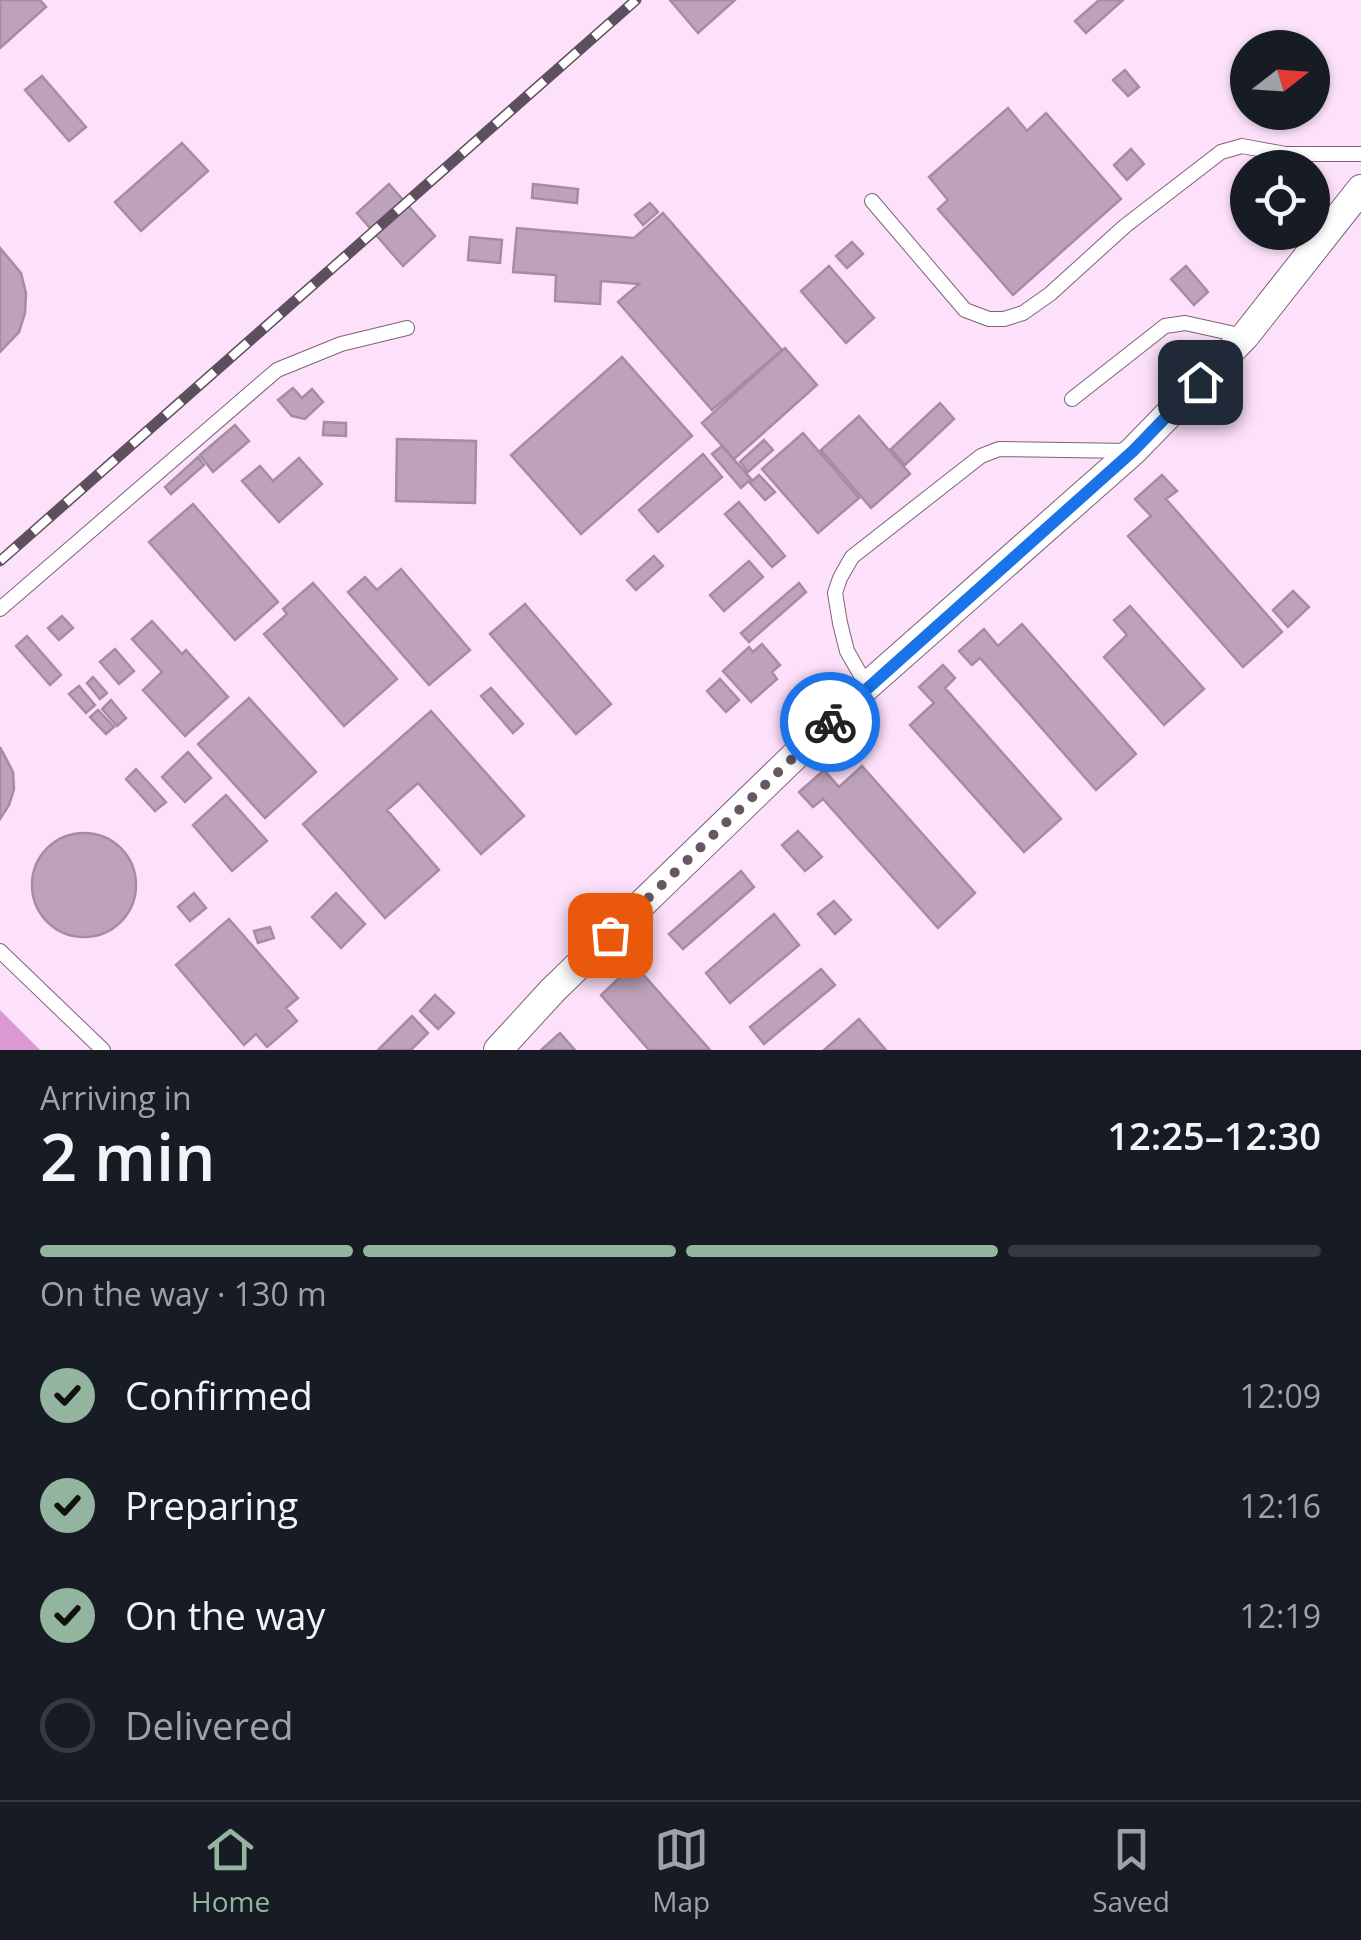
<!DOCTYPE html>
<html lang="en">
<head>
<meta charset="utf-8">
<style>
  :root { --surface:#171b24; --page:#20242c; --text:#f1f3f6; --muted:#9ea1a6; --line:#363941; --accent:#93b5a0 }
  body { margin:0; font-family:"Open Sans",sans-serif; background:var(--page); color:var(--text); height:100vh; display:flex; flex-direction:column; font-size:38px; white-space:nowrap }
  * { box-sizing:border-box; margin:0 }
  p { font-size:32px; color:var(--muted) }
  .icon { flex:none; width:55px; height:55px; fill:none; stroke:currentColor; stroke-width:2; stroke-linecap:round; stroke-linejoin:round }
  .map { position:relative; height:1050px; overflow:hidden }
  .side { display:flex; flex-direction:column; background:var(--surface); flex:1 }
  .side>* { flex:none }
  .needle { width:65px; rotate:73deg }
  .tools { position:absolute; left:1230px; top:30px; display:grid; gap:20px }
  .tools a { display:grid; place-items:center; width:100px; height:100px; border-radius:50%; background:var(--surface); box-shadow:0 2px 8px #0004; font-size:50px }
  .pin { position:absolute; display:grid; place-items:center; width:85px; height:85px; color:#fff; margin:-42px; border-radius:20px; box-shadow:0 5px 15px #0006 }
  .courier { position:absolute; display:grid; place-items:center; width:100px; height:100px; margin:-50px; border:8px solid #1a73e8; border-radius:50%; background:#fff; color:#222; box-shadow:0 2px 12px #0007 }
  .overview em { font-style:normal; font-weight:600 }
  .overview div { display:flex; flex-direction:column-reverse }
  .overview { display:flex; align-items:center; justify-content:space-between; height:170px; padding:0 40px }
  h1 { font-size:65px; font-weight:600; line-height:75px }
  .bar { display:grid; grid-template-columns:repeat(4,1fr); gap:15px 10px; align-content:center; height:120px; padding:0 40px }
  .bar i { height:12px; border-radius:8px; background:var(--line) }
  .bar .selected { background:var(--accent) }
  .bar p { grid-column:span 4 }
  ol { padding:0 40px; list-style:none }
  li { display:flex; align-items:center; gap:30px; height:110px }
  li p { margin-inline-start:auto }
  li .icon { padding:10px; border-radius:50%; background:var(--accent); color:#111; stroke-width:4 }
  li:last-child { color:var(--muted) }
  li i { width:55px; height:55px; border:5px solid var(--line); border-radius:50% }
  .tab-bar { display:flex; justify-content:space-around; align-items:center; height:140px; border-top:2px solid var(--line); background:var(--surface); font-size:28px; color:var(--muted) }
  .tab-bar a { display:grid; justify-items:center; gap:5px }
  .tab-bar .selected { color:var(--accent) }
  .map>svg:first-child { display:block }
</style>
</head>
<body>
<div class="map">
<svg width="1361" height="1050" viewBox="0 0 1361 1050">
  <rect width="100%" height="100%" fill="#fde1fa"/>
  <path fill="#da99d3" d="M0,1010L40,1050H0Z"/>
  <path fill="#bda2ba" stroke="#a68ca3" stroke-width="2.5" d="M0,0H40L46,7L0,48Z
    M670,0H735L698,33Z
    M1099,0H1123L1086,33L1075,21Z
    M1125,70L1139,87L1128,96L1113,80Z
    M42,76L86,127L69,141L25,90Z
    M1008,108L1027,131L1046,113L1121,199L1013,295L938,209L948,200L929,177Z
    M182,143L208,171L141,231L115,202Z
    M1131,149L1144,164L1127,180L1114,165Z
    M389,184L435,236L403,266L357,213Z
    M533,184L578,189L577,203L532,198Z
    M650,203L658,212L643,225L635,215Z
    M663,213L782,350L712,410L618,302L639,284L601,281L600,304L555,301L556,275L513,272L517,228L634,238Z
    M470,237L502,240L500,263L468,260Z
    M852,242L863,254L847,268L836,256Z
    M0,248L21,273L26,293L25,313L19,332L0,352Z
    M829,266L874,318L846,343L801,291Z
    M1186,266L1208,292L1194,305L1171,279Z
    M785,348L817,385L734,459L702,423Z
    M622,357L692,436L581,534L511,455Z
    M293,388L302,398L312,389L323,402L305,419L292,416L278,400Z
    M940,403L954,419L905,465L891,449Z
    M859,416L910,474L871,508L821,450Z
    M324,422L346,423V436L323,435Z
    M235,425L249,441L213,472L200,455Z
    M803,433L859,498L818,533L762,469Z
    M397,439L476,441L475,503L396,501Z
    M764,440L773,450L748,472L740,462Z
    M722,446L751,479L741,488L712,454Z
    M703,454L722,477L658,532L639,510Z
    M198,457L204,465L171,494L165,487Z
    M299,458L322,484L279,522L242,481L260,466L273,481Z
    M759,475L775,492L765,500L750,483Z
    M1162,475L1177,491L1166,499L1282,632L1243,667L1128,536L1151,516L1135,499Z
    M739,502L785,556L772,567L725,514Z
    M193,504L278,602L235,640L149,542Z
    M654,556L663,566L636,590L627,580Z
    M749,561L763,577L724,611L710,595Z
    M401,569L470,650L429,685L348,592L365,577L377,590Z
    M313,583L397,679L344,726L264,634L287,614L283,609Z
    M799,583L806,592L749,642L741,633Z
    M1293,591L1309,607L1288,627L1273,610Z
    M525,604L611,704L576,734L490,634Z
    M1130,606L1204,689L1164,725L1104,657L1127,635L1114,620Z
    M62,616L73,628L59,640L48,628Z
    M152,621L182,654L186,650L228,697L185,736L143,690L162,672L132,639Z
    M1022,624L1136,754L1096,790L980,658L972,665L959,651L984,629L998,646Z
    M27,636L61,675L50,685L16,646Z
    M762,644L780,665L772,672L777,679L751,702L723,671L749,647L753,652Z
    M115,649L134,671L119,684L100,662Z
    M943,665L955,678L945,688L1061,819L1024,852L910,725L934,703L919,687Z
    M93,677L107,693L100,699L87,683Z
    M720,679L739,700L726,712L707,691Z
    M79,686L95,705L86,713L69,694Z
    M491,688L523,724L513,733L481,696Z
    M249,698L316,772L265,818L198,744Z
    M111,700L126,718L117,726L102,709Z
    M98,710L114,727L106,734L90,717Z
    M431,711L524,816L481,854L418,783L387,810L439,870L385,918L303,824Z
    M0,747L13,772L14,789L9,805L0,819Z
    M188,752L211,778L185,802L162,777Z
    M862,766L975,893L938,928L823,799L813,807L799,792L824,770L839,787Z
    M136,769L166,802L155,811L126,779Z
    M226,795L267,841L232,871L193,825Z
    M798,831L822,857L805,871L782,845Z
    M32 885a52 52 0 1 1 104 0a52 52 0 1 1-104 0Z
    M741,871L754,887L683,949L669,934Z
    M194,893L206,908L190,921L178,907Z
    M336,893L365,924L341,948L312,917Z
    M834,901L851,920L835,934L818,914Z
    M774,914L799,945L730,1003L706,973Z
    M229,919L298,998L286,1008L297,1021L267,1047L256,1034L244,1045L176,965Z
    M270,927L274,938L258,943L254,931Z
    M634,964L710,1050H649L601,995Z
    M821,969L835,985L764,1044L750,1027Z
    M435,995L454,1013L438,1029L420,1011Z
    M412,1016L428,1033L411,1050H378Z
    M859,1019L886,1050H824Z
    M560,1033L575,1050H541Z"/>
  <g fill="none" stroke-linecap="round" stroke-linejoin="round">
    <g stroke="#7c6379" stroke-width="16">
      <path id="lane" d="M872,201L965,310L989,319H1004L1023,313L1050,294L1125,226L1221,152L1242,146L1285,154H1361
        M1312,209L1325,235
        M1072,399L1165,326L1185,323L1244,336
        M0,609L277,370L341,344L407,328
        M867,686L847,651L840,623L835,593L840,578L852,557L981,456L999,449L1130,451
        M0,951L103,1050"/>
    </g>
    <g stroke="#7c6379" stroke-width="30">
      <path id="street" d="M498,1050L553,990L867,686L1133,451L1245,336L1361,189"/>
    </g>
    <use href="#lane" stroke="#fff" stroke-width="14"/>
    <use href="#street" stroke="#fff" stroke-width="28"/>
    <g stroke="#5e4f5d" stroke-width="11">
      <path id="rail" d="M0,561L636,0"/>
    </g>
    <use href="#rail" stroke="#fff" stroke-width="8" stroke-dasharray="22" stroke-linecap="butt"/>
  </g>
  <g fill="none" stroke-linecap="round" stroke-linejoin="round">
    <path stroke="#665764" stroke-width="10" stroke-dasharray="0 18" d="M610,935L830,722"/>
    <path stroke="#1a73e8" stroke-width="12" d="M830,722L1133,451L1200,382"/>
  </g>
</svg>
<div class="tools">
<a><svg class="needle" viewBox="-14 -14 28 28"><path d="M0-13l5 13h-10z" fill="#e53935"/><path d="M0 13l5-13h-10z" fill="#9ea1a6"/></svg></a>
<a><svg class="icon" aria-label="locate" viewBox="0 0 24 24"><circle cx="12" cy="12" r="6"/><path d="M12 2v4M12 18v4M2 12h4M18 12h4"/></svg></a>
</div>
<div class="pin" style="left:610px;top:935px;background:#ea580c"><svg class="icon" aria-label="bag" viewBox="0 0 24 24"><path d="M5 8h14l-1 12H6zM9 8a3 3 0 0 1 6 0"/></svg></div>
<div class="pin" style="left:1200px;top:382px;background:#1f2937"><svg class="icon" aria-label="home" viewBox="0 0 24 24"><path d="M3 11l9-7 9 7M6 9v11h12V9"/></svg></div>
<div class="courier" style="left:830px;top:722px"><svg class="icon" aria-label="bike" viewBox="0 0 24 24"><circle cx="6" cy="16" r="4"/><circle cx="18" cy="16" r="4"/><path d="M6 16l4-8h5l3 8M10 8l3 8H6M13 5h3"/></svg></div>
</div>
<section class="side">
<div class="overview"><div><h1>2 min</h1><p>Arriving in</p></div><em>12:25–12:30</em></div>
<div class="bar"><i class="selected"></i><i class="selected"></i><i class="selected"></i><i></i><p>On the way · 130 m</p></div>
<ol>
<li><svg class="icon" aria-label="check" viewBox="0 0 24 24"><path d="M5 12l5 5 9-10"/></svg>Confirmed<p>12:09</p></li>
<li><svg class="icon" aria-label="check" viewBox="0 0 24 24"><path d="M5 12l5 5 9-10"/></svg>Preparing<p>12:16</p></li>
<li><svg class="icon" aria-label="check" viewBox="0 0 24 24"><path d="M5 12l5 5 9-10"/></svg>On the way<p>12:19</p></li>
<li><i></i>Delivered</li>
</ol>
</section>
<nav class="tab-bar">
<a class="selected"><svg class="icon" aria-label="home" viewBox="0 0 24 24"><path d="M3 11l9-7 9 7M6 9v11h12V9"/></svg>Home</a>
<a><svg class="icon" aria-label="map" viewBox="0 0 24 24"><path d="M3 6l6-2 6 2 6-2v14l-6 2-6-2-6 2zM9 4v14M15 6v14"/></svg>Map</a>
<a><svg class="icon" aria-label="saved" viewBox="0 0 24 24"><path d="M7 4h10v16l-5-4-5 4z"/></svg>Saved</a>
</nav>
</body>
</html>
